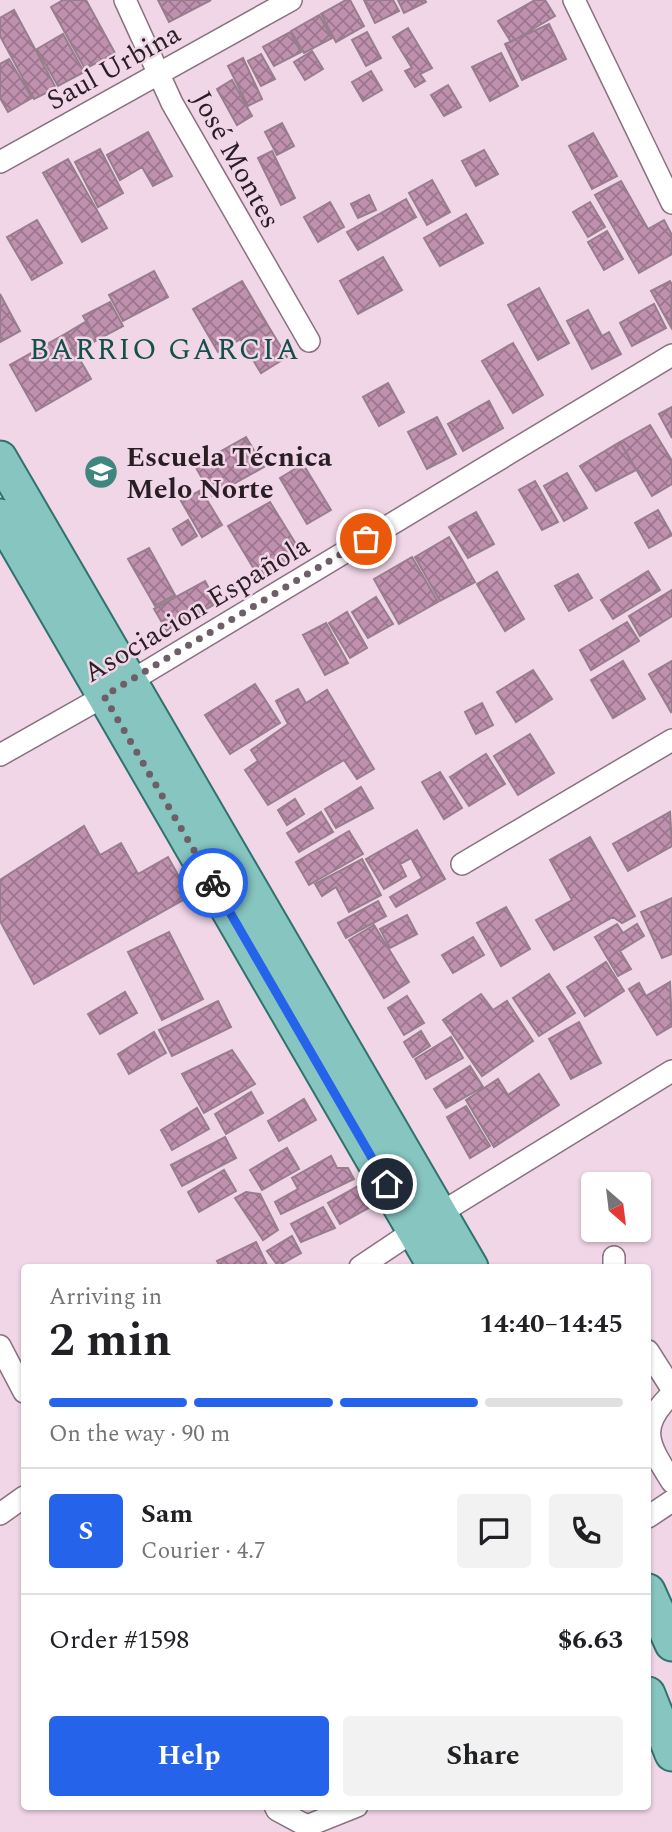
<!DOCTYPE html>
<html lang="en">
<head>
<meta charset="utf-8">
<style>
  :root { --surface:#fff; --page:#f2f2f2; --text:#202124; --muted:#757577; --line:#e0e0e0; --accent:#2563eb }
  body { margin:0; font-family:Spectral,serif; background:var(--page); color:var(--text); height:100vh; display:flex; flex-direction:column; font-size:26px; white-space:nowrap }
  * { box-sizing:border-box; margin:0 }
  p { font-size:23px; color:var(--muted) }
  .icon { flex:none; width:38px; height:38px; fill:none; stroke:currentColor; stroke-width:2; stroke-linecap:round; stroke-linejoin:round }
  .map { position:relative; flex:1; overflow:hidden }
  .details { position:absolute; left:21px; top:1264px; width:630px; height:546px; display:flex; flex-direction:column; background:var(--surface); border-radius:7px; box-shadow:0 2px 5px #0004 }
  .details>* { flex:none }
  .needle { width:46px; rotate:152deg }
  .buttons { position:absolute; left:581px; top:1172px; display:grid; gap:14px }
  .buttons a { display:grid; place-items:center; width:70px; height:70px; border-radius:7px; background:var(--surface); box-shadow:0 2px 5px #0004; font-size:35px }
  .pin { position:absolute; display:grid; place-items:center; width:60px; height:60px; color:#fff; margin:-30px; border:4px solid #fff; border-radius:50%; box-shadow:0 2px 7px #0007 }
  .courier { position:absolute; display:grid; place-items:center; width:70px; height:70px; margin:-35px; border:5px solid #2563eb; border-radius:50%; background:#fff; color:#222; box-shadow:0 2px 9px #0007 }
  .summary em { font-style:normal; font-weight:700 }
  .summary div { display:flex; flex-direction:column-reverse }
  .summary { display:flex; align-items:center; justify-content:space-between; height:119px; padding:0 28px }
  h1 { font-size:46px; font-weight:700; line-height:52px }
  .bar { display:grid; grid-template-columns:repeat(4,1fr); gap:10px 7px; align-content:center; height:84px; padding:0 28px }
  .bar i { height:9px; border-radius:5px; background:var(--line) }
  .bar .selected { background:var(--accent) }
  .bar p { grid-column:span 4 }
  .line { display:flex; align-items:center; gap:18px; padding:0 28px; border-top:2px solid var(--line) }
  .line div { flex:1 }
  .round { display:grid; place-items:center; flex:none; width:74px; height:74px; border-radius:7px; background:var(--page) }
  .primary-button { display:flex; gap:14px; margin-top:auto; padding:14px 28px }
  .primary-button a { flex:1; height:80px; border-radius:7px; background:var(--accent); color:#fff; font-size:28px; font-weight:700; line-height:80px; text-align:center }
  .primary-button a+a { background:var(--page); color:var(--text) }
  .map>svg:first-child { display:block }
</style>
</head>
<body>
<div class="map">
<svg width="672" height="1832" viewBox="0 0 672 1832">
  <defs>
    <pattern id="building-cross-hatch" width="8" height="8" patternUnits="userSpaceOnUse" patternTransform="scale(1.75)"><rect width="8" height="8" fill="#c090af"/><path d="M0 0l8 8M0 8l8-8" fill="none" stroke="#9c758e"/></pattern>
  </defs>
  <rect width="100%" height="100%" fill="#f1d6e7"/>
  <path fill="url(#building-cross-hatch)" stroke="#977e8d" stroke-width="2" d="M63,0H86L115,53L85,69L51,7Z
    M158,0H211L169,22Z
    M346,0H350L364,26L336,42L321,14Z
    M364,0H393L399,11L375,23Z
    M398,0H425L426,2L404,13Z
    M535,0H545L555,16L511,42L498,21Z
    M14,10L56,88L34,99L0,36V18Z
    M319,15L332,38L304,53L291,31Z
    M549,24L566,59L522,80L505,44Z
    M408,28L432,68L420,74L425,81L415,87L405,71L412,68L393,37Z
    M290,32L301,52L274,66L263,47Z
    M367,32L381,58L366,66L352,40Z
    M63,34L84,72L58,86L37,49Z
    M312,51L323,69L305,80L294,62Z
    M501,53L518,86L490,101L472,67Z
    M261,54L275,79L261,86L248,61Z
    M243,58L262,99L248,106L228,66Z
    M9,59L32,98L8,112L0,98V64Z
    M371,71L382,90L363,101L352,82Z
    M232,80L252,116L237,125L217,89Z
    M448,85L461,107L444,116L431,95Z
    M282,123L294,146L277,155L265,132Z
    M148,132L172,176L153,186L142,167L120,180L107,155Z
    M593,133L617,176L592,189L569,146Z
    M100,149L123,193L98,207L75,162Z
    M484,150L498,174L476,186L462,161Z
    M272,151L295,198L281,205L258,158Z
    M68,159L107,228L82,242L43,173Z
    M432,180L450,212L427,225L409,193Z
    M621,181L648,229L664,220L672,235V254L639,273L595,195Z
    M369,195L376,210L358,218L351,204Z
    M406,199L416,217L358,250L347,232Z
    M330,202L344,227L318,242L304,217Z
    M590,202L605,227L588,237L573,212Z
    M466,214L483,243L440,266L424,238Z
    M37,220L62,263L32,280L7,237Z
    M607,231L623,259L604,270L588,242Z
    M383,257L402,290L358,314L340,281Z
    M154,271L168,297L123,321L109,295Z
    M242,281L267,324L218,352L193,309Z
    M670,281L672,285L671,327L651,291Z
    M539,288L569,343L538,360L508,305Z
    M0,294L20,331L0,342Z
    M110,302L123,326L97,340L83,316Z
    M654,304L666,328L632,346L620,323Z
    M588,310L602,336L609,332L621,354L592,369L567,321Z
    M87,321L97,340L76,352L65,334Z
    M267,324L287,357L261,373L241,340Z
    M65,334L91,379L36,411L10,365Z
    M513,343L543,395L513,413L482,361Z
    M388,383L404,412L379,426L363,397Z
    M489,401L503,428L463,451L448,424Z
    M672,407V438L659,414Z
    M437,417L456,454L427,469L408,432Z
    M650,425L672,461V484L652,496L620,442Z
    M246,437L264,467L212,496L195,466Z
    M620,442L636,470L596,491L580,466Z
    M303,464L331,510L307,524L280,478Z
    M567,473L587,508L564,521L544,486Z
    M535,481L558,522L542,530L519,490Z
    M201,490L222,525L202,537L181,501Z
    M270,502L302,554L260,579L228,526Z
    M658,510L672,535L649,548L635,523Z
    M476,512L494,544L468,558L449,527Z
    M188,520L197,536L182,545L173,529Z
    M449,537L475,582L440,601L415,557Z
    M149,548L175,595L155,606L128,559Z
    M412,557L438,602L399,624L374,579Z
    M648,571L660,590L613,619L601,600Z
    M497,572L524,619L505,631L477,584Z
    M578,574L592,598L569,611L555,586Z
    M205,581L217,603L167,631L154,609Z
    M672,590V616L640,636L629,616Z
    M376,597L393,624L368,638L352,612Z
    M347,612L367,648L350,658L329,623Z
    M627,622L639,641L591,670L580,650Z
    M326,623L348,663L325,675L303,635Z
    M623,661L645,699L613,718L591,680Z
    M672,661V711L671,712L649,674Z
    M533,670L552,699L516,722L497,692Z
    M255,684L280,723L230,754L205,715Z
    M298,689L306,703L327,690L374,769L357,779L344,760L268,805L245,770L258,761L251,750L288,724L276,701Z
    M482,703L493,725L476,734L465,712Z
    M530,734L554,773L518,795L494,756Z
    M486,754L505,784L469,806L450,777Z
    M440,772L462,808L444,819L422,782Z
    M361,787L373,808L336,828L325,809Z
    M295,799L304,814L287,825L278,810Z
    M321,812L333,832L299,852L287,833Z
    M670,812L672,846L628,871L613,844Z
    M84,826L100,855L121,843L138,874L168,857L190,896L34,984L0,921V880Z
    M417,830L445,879L396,907L390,897L422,878L411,858L400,864L406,876L384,889L366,859Z
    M349,831L363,854L309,885L296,862Z
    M590,837L635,916L622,923L613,917L554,950L536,920L572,900L550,860Z
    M362,859L381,895L349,912L336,887L322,896L315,884Z
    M672,898V954L662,958L641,912Z
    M378,901L386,916L346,938L338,923Z
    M506,907L530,949L501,966L477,923Z
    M407,915L417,934L390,948L380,929Z
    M617,924L623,933L637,924L644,936L620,951L631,969L618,976L595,937Z
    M374,925L409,982L384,998L349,940Z
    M169,932L203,999L162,1020L128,952Z
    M473,937L484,955L453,973L442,955Z
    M606,962L624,991L585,1016L567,987Z
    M549,974L575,1013L539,1036L513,998Z
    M670,982L672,1026L657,1035L629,989L639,983L646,996Z
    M125,992L137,1013L100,1034L88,1014Z
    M481,994L493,1010L507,1001L533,1041L482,1076L443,1020Z
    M407,996L424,1023L404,1035L388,1008Z
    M218,1001L231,1027L172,1056L159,1030Z
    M579,1022L601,1063L571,1079L549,1039Z
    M421,1031L430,1046L413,1057L404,1042Z
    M154,1032L166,1053L129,1074L118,1054Z
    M451,1037L463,1058L426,1079L415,1059Z
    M232,1050L255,1084L204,1113L182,1074Z
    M470,1066L483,1087L446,1108L434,1089Z
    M539,1074L559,1105L494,1147L466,1100L498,1079L508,1095Z
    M251,1092L263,1113L226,1134L215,1114Z
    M304,1099L316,1120L279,1141L268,1121Z
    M466,1106L490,1146L470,1158L447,1117Z
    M197,1108L209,1129L172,1150L161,1130Z
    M225,1137L236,1158L182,1186L171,1165Z
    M287,1148L299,1169L262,1190L250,1170Z
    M331,1156L337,1168H348L354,1179L281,1214L275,1202L298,1189L292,1178Z
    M224,1170L236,1191L199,1212L188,1192Z
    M358,1186L370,1207L340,1224L328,1203Z
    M246,1192L260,1194L278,1230L263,1240L235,1198Z
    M323,1207L335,1228L301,1242L291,1224Z
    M292,1236L301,1253L278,1266L267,1251Z
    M256,1242L268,1267H220L217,1261Z"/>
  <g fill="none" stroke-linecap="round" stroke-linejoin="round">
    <g stroke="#897180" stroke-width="24">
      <path id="minor" d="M125,0L172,103L309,341
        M574,0L672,203
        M0,162L291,0
        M0,755L131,681L672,355
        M462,864L672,740
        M614,1257V1267
        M360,1267L439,1214L672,1071
        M0,1346L24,1392
        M648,1351L672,1389
        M672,1394C636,1428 649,1445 672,1482
        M0,1514L24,1497
        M648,1517L672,1501
        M275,1806L277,1810L307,1826L357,1806"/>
    </g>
    <g stroke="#31726e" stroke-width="37">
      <path id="primary" d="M0,458L471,1267
        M0,516L435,1267
        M648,1591L672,1644
        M648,1694L672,1754"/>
    </g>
    <use href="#minor" stroke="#fff" stroke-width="21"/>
    <use href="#primary" stroke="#86c5c0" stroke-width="33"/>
  </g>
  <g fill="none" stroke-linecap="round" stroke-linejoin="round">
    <path stroke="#6e5e68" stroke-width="7" stroke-dasharray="0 12.6" d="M213,883L104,696L366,539"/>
    <path stroke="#2563eb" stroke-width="9" d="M213,883L387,1184"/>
  </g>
  <defs>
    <g id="school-disc" transform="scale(1.75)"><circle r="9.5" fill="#3f867f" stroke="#f1d6e7"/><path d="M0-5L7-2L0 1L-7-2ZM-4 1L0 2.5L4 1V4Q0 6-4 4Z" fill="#fff"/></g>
  </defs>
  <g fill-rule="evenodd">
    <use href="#school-disc" x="101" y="472"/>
  </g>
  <g text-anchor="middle" stroke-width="5" stroke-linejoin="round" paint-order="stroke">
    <g font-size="28" fill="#281e24" stroke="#f1d6e7">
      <text transform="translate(113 66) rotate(-29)" y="10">Saul Urbina</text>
      <text transform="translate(237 159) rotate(61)" y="10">José Montes</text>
      <text transform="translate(196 608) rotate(-31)" y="10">Asociacion Española</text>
    </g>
    <g font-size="28" font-weight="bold" fill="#281e24" stroke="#f1d6e7" text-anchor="start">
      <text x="126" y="466">Escuela Técnica<tspan x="126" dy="32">Melo Norte</tspan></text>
    </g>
    <g font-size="30" letter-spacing="2" fill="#14504b" stroke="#f1d6e7">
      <text x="165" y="359">BARRIO GARCIA</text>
    </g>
  </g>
</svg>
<div class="buttons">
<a><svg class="needle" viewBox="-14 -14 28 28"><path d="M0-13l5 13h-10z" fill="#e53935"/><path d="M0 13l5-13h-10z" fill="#757577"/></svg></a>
</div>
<div class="pin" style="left:366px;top:539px;background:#ea580c"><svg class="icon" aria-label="bag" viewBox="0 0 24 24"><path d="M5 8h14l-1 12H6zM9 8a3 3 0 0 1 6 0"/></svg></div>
<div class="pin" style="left:387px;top:1184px;background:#1f2937"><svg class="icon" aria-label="home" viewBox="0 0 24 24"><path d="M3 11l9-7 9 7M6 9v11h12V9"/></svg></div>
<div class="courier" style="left:213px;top:883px"><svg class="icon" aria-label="bike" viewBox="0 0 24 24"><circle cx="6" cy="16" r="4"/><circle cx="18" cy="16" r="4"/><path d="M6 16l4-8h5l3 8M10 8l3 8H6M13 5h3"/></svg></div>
<section class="details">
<div class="summary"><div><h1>2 min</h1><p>Arriving in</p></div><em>14:40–14:45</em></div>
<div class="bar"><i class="selected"></i><i class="selected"></i><i class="selected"></i><i></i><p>On the way · 90 m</p></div>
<div class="line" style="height:126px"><b class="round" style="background:var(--accent);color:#fff">S</b><div><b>Sam</b><p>Courier · 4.7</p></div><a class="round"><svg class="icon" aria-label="chat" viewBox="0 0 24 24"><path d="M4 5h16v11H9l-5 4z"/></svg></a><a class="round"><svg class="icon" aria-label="phone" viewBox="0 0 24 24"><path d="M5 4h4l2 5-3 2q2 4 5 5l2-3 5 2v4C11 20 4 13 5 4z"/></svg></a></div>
<div class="line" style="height:91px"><div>Order #1598</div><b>$6.63</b></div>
<div class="primary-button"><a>Help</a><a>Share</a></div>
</section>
</div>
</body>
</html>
